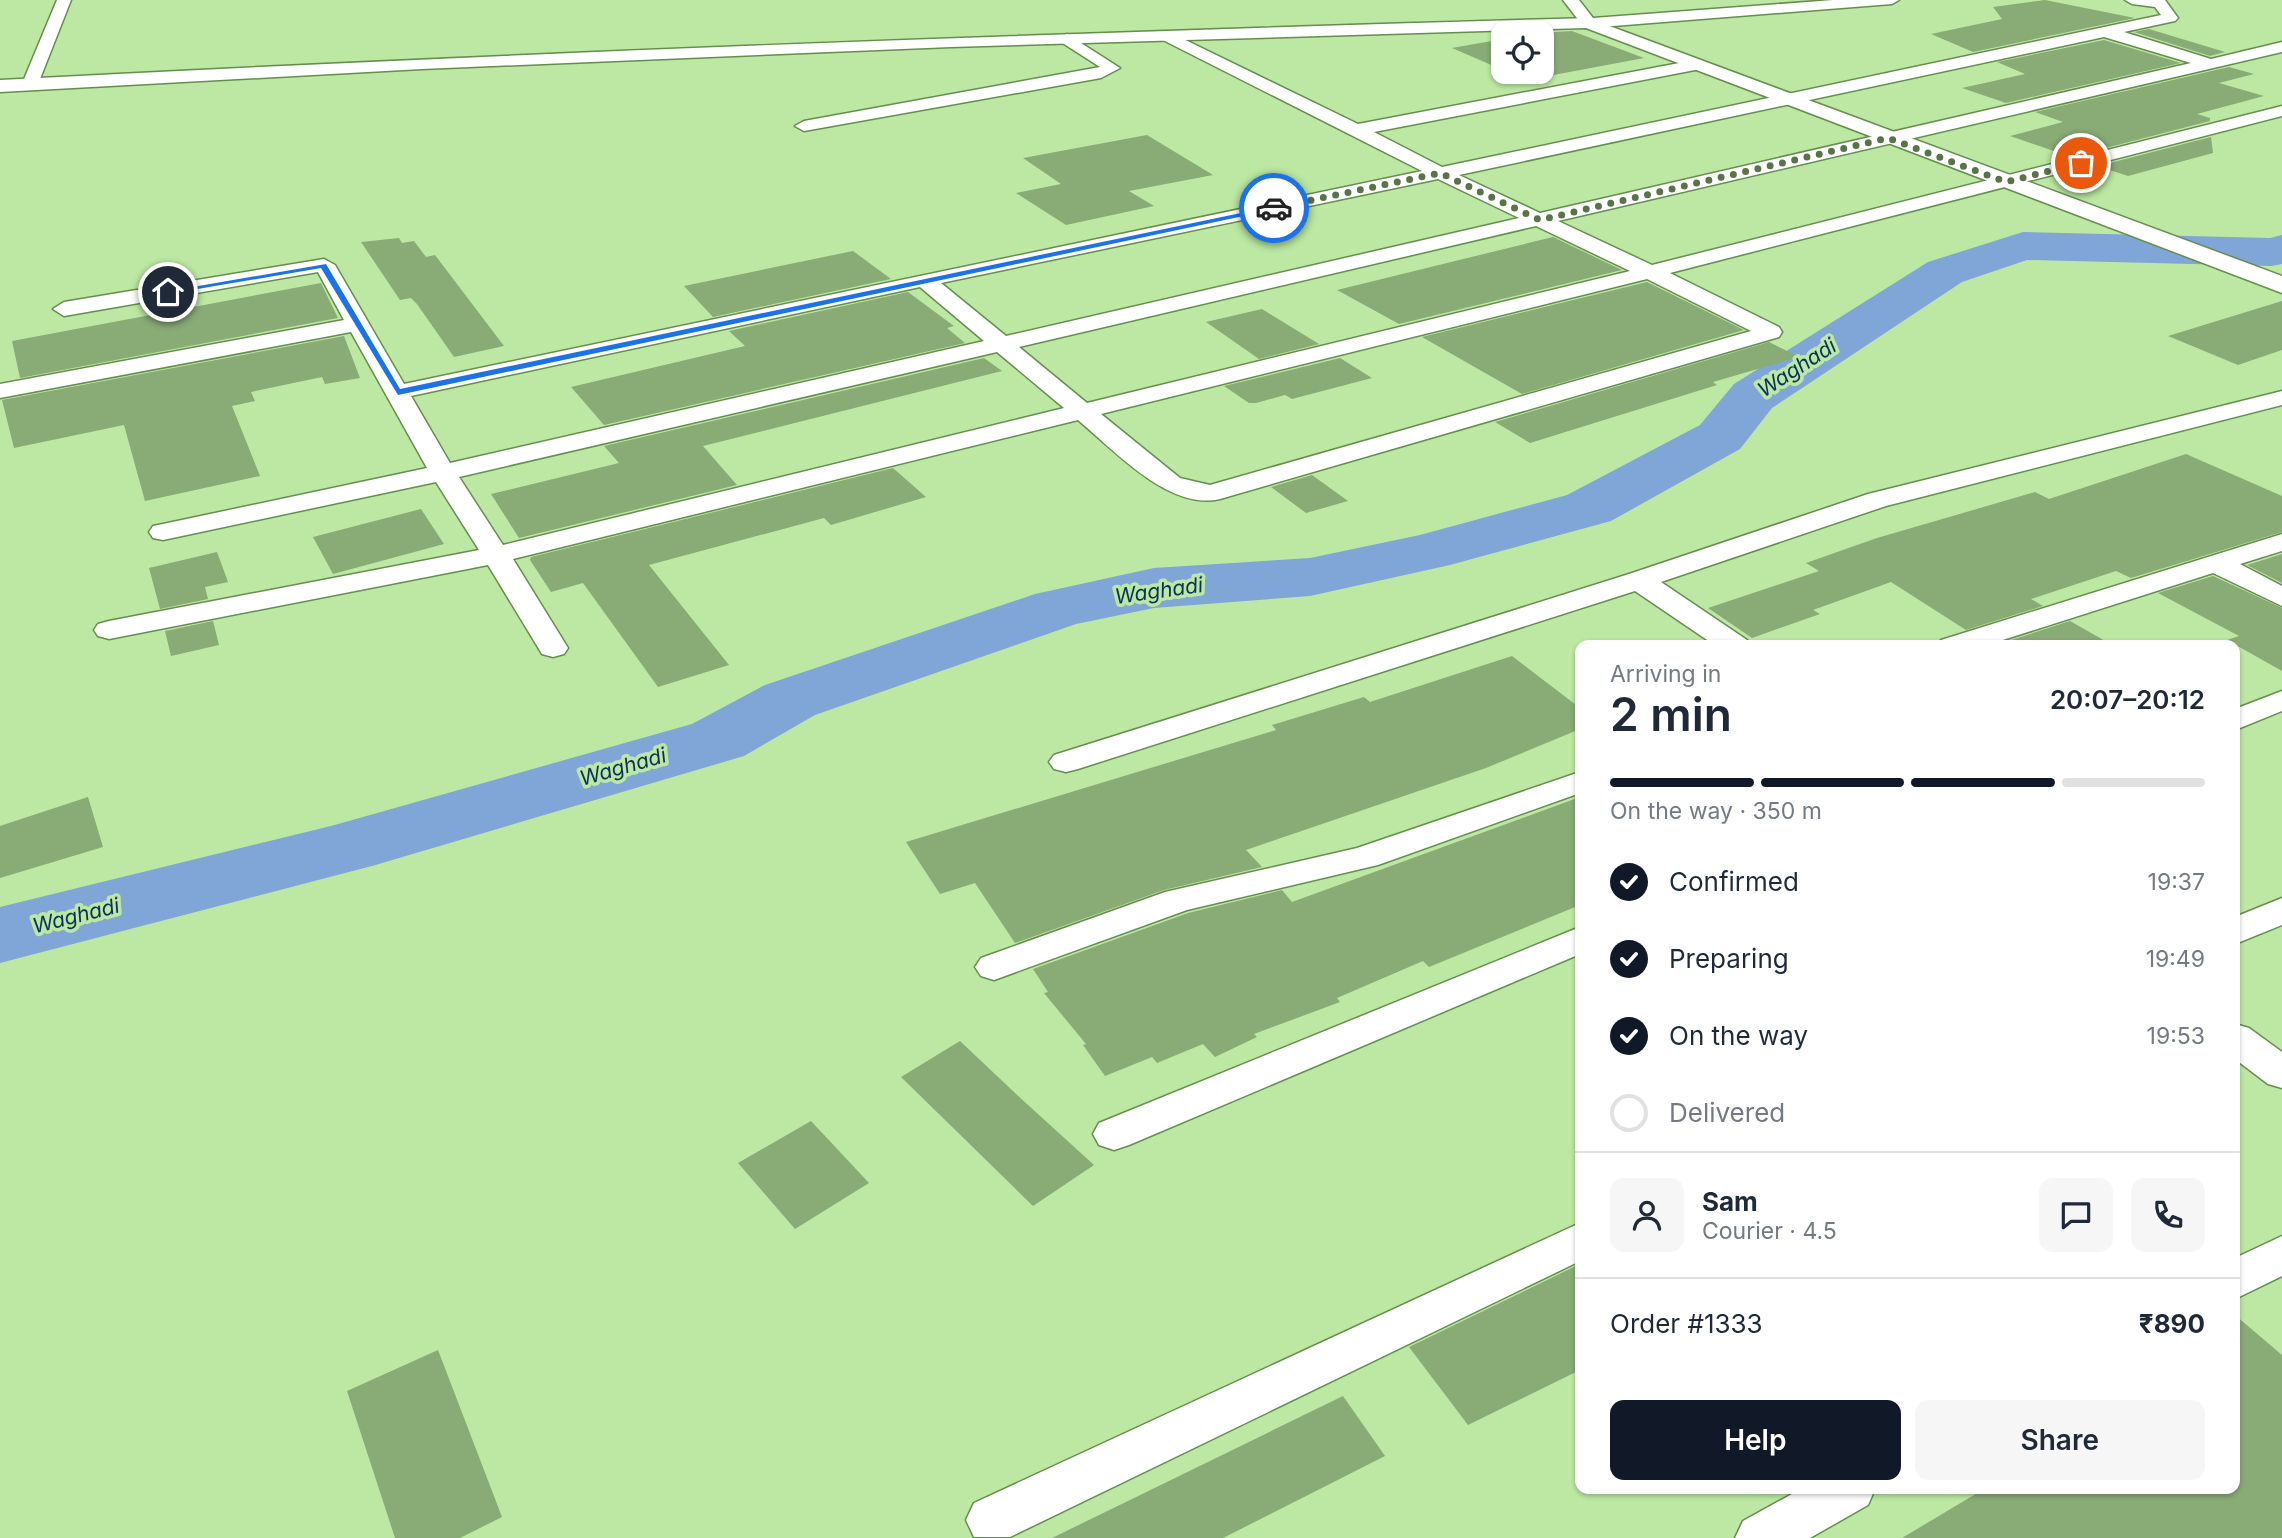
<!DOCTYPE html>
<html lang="en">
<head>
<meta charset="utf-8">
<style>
  :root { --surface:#fff; --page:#f6f6f7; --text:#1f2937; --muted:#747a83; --line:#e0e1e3; --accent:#111827 }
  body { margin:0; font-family:Inter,sans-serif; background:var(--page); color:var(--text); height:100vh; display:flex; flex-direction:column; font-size:26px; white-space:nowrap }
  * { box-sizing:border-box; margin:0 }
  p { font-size:23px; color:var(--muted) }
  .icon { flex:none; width:38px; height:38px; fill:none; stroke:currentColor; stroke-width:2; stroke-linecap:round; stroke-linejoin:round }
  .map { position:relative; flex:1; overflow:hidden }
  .details { position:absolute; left:1575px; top:640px; width:665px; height:854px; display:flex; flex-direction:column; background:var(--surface); border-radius:14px; box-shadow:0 2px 5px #0004 }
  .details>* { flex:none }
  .fabs { position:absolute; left:1491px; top:21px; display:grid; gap:14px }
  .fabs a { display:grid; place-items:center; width:63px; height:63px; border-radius:14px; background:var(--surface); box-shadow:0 2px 5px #0004; font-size:35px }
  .pin { position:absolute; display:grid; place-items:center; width:60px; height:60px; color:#fff; margin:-30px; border:4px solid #fff; border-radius:50%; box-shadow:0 2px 7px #0007 }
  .courier { position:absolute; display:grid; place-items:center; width:70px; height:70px; margin:-35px; border:5px solid #1a73e8; border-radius:50%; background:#fff; color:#222; box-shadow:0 2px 9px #0007 }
  .overview em { font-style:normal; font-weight:600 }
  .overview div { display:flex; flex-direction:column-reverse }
  .overview { display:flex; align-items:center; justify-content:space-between; height:119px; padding:0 35px }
  h1 { font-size:46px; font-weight:600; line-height:52px }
  .bar { display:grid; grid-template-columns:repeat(4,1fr); gap:10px 7px; align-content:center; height:84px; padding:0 35px }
  .bar i { height:9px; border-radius:5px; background:var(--line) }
  .bar .current { background:var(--accent) }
  .bar p { grid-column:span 4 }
  .line { display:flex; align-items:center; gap:18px; padding:0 35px; border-top:2px solid var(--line) }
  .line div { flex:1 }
  .round { display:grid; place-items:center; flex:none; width:74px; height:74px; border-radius:14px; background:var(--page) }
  ol { padding:0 35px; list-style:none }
  li { display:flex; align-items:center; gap:21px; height:77px }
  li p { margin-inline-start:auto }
  li .icon { padding:7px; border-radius:50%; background:var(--accent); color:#fff; stroke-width:4 }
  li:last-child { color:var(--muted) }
  li i { width:38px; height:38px; border:4px solid var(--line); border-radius:50% }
  .action { display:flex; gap:14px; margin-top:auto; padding:14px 35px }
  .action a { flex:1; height:80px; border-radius:14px; background:var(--accent); color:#fff; font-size:28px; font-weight:600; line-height:80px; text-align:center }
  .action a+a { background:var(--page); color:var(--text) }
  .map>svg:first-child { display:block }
</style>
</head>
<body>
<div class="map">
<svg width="2282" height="1538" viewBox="0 0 2282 1538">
  <rect width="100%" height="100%" fill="#bce8a3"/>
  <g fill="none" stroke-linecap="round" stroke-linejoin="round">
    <path fill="#7fa6d7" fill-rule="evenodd" d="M2023,232L2270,238L2282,235V264L2272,266L2027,260L1962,282L1772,408L1740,449L1611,521L1450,565L1310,596L1154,608L1076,624L815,715L744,756L372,866L0,963V907L331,826L692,724L765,685L1035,594L1154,568L1310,558L1420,535L1567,495L1700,425L1734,384L1928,262Z"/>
  </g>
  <path fill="#89ab76" d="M2045,0L2135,18L1973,52L1931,34L2002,19L1993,7Z
    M2149,29L2225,52L2210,56L2134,32Z
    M1572,31L1644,58L1527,80L1508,72H1542V33H1537Z
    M1503,39V70L1452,48Z
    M2104,40L2181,63L2006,103L1962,88L2025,74L1997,62Z
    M2229,67L2254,74L2219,83L2264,96L2197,114L2210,118V121L2071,157L2010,136L2063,122L2035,112Z
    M1147,135L1213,175L1129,191L1154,206L1066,225L1016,193L1061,184L1023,158Z
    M2211,137L2213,153L2128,176L2098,166Z
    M1553,237L1622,270L1399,324L1337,290Z
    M399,238L402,243L414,241L426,257L435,255L504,346L454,357L417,304L411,298L400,300L361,242Z
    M853,251L891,279L713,317L684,286Z
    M1647,282L1744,330L1522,394L1422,337Z
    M321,283L338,318L20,378L12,341Z
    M908,292L954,326L947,328L965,343L604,425L571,387L745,346L729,331Z
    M2282,301V350L2238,365L2168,336Z
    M1262,309L1319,344L1259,359L1206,322Z
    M344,336L360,378L325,384L322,377L251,392L255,401L232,406L260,476L145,501L124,425L14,448L2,400Z
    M1769,342L1799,357L1713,382L1717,385L1530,443L1495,422Z
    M984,358L1002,371L703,446L737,485L519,538L491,494L619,463L604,446Z
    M1340,358L1372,378L1292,399L1285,395L1256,403H1249L1224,386Z
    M2186,454L2282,496V532L2131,578L2116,571L2031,599L2043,606L1966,630L1891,582L1813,610L1820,614L1752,638L1708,608L1819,571L1806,563L1877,538L2035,492L2049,499Z
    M893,468L926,497L831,525L824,518L649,565L729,665L658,687L583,583L551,592L530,560L531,557Z
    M1312,475L1348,501L1306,513L1271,487Z
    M421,509L444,544L333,574L313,537Z
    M217,552L228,582L205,587L208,599L160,609L149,568Z
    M2282,554V583L2247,565Z
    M2213,576L2282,608V671L2227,640L2239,636L2158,593Z
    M213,621L219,645L171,656L165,631Z
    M2070,621L2114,646H1993Z
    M1512,656L1580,708V729L1486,768L1246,850L1262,867L1164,890L1015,943L975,883L940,894L906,842L1276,730L1272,725L1364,697L1370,702Z
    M88,797L103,847L0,878V826Z
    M1580,797V905L1429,967L1423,961L1337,998L1340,1002L1254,1034L1257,1037L1215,1057L1203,1044L1157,1063L1152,1057L1105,1076L1083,1045L1086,1044L1044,993L1048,992L1033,969L1188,913L1282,890L1292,902Z
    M960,1041L1015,1093L1094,1165L1033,1206L901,1077Z
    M811,1121L869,1183L795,1229L738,1163Z
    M1580,1264V1370L1468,1425L1409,1347Z
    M2235,1315L2282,1355V1538H1902L1984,1489H2235Z
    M438,1350L502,1517L460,1538H395L347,1391Z
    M1343,1396L1385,1456L1223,1538H1052Z"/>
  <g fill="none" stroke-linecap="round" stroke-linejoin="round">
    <g stroke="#658e4d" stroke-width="3">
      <path id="minor" d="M57,0H71L38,84L36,88H24L22,84Z
        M1563,0H1579L1593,18L1833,0H1899L1892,4L1588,28L1583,26Z
        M2125,0H2165L2178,18L2175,21L2124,32L2211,59L2282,42V52L1558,221L1652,265L2282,106V116L1670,273L1779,327L1782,332L1779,337L1220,499C1169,511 1114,450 1078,420L513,559L568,648L564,654L553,657L542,654L488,565L109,639L98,636L94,630L98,624L109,621L479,550L436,482L163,540L153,538L149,532L153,526L163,524L427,468L351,332L0,398V384L344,320L318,272L64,316L53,309L64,302L324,259L335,265L404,384L1422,171L1163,40L1161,37L1169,32L1358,124L1695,60L1703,65L1695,70L1374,132L1442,167L2161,15L2155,7L2132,4ZM2104,37L2191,63L1540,213L1459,175ZM1438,179L1519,218L1006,336L941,283ZM1536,226L1630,271L1087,403L1019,347ZM1647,279L1751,331L1210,485L1180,478L1101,414ZM920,287L984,341L450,463L411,396ZM997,352L1064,408L503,545L459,477Z
        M1067,34L1120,68L1101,78L804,131L795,126L804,121L1100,67L1061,42L1059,39Z
        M2282,391V405L1886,506L1661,582L1747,640L1751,646H1716L1635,591L1078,769L1066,772L1054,769L1049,762L1054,755L1629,574L1868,494Z
        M2282,534V551L2240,564L2282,586V606L2213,573L1984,646H1937L1941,640Z
        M2282,691V711L2235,730V709Z
        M1580,772V793L1378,865L1187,910L994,980L981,976L975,967L981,958L1165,892L1357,848Z
        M2282,898V925L2235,944V917Z
        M1580,927V954L1129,1145L1114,1150L1099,1145L1093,1134L1099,1123Z
        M2235,1024L2249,1028L2282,1052V1088L2268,1084L2235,1059Z
        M1580,1223V1261L1010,1537H974L966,1520L974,1503Z
        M2282,1236V1276L2235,1299V1258Z
        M1801,1489H1875L1868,1505L1810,1538H1735L1743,1521Z"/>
    </g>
    <g stroke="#658e4d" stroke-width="3">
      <path id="tertiary" d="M1588,18L2282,276V293L1586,28L951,47L422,69L0,92V80C529,52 1058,33 1588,18Z"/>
    </g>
    <use href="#minor" fill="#fff" fill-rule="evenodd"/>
    <use href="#tertiary" fill="#fff" fill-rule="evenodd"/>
  </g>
  <path fill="#1a73e8" d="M1274,206L1277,209L398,395L321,268L168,294L164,292L326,264L400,389Z"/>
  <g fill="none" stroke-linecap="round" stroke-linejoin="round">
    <path stroke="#5a744a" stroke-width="7" stroke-dasharray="0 12.6" d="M1274,208L1440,173L1540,220L1888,138L2006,182L2081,163"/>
  </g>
  <g text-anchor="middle" stroke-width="7" stroke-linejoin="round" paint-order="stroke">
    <g font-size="21" font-style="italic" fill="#07315e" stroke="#bce8a3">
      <text transform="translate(1797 368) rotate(-33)" y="7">Waghadi</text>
      <text transform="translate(1159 591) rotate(-8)" y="7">Waghadi</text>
      <text transform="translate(623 767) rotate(-16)" y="7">Waghadi</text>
      <text transform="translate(76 916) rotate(-14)" y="7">Waghadi</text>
    </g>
  </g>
</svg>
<div class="fabs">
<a><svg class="icon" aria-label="locate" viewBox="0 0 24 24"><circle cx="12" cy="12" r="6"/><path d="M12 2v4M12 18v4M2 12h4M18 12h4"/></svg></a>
</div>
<div class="pin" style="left:2081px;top:163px;background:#ea580c"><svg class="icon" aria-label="bag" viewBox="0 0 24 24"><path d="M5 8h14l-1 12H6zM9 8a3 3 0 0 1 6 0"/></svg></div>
<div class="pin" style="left:168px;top:292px;background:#1f2937"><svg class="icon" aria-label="home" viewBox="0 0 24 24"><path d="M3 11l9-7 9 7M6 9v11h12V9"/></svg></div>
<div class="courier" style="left:1274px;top:208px"><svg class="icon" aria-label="car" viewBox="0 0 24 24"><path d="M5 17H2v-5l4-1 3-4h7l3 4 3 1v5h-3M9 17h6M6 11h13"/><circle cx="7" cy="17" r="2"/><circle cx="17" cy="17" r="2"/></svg></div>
<section class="details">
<div class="overview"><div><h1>2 min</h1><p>Arriving in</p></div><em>20:07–20:12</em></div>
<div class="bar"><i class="current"></i><i class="current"></i><i class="current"></i><i></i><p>On the way · 350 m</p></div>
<ol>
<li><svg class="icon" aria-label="check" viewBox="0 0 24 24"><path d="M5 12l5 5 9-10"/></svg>Confirmed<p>19:37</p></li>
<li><svg class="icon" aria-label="check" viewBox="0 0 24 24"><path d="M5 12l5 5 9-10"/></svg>Preparing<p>19:49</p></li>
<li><svg class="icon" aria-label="check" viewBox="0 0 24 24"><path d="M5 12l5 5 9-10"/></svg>On the way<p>19:53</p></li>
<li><i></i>Delivered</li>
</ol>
<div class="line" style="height:126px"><a class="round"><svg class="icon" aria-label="person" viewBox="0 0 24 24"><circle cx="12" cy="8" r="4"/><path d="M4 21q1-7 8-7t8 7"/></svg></a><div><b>Sam</b><p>Courier · 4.5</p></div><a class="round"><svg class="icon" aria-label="chat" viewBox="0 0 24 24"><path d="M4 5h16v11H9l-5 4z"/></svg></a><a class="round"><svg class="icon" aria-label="phone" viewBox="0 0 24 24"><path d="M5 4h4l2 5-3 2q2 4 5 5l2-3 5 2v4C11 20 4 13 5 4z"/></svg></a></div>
<div class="line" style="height:91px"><div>Order #1333</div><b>₹890</b></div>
<div class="action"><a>Help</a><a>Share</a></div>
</section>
</div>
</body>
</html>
